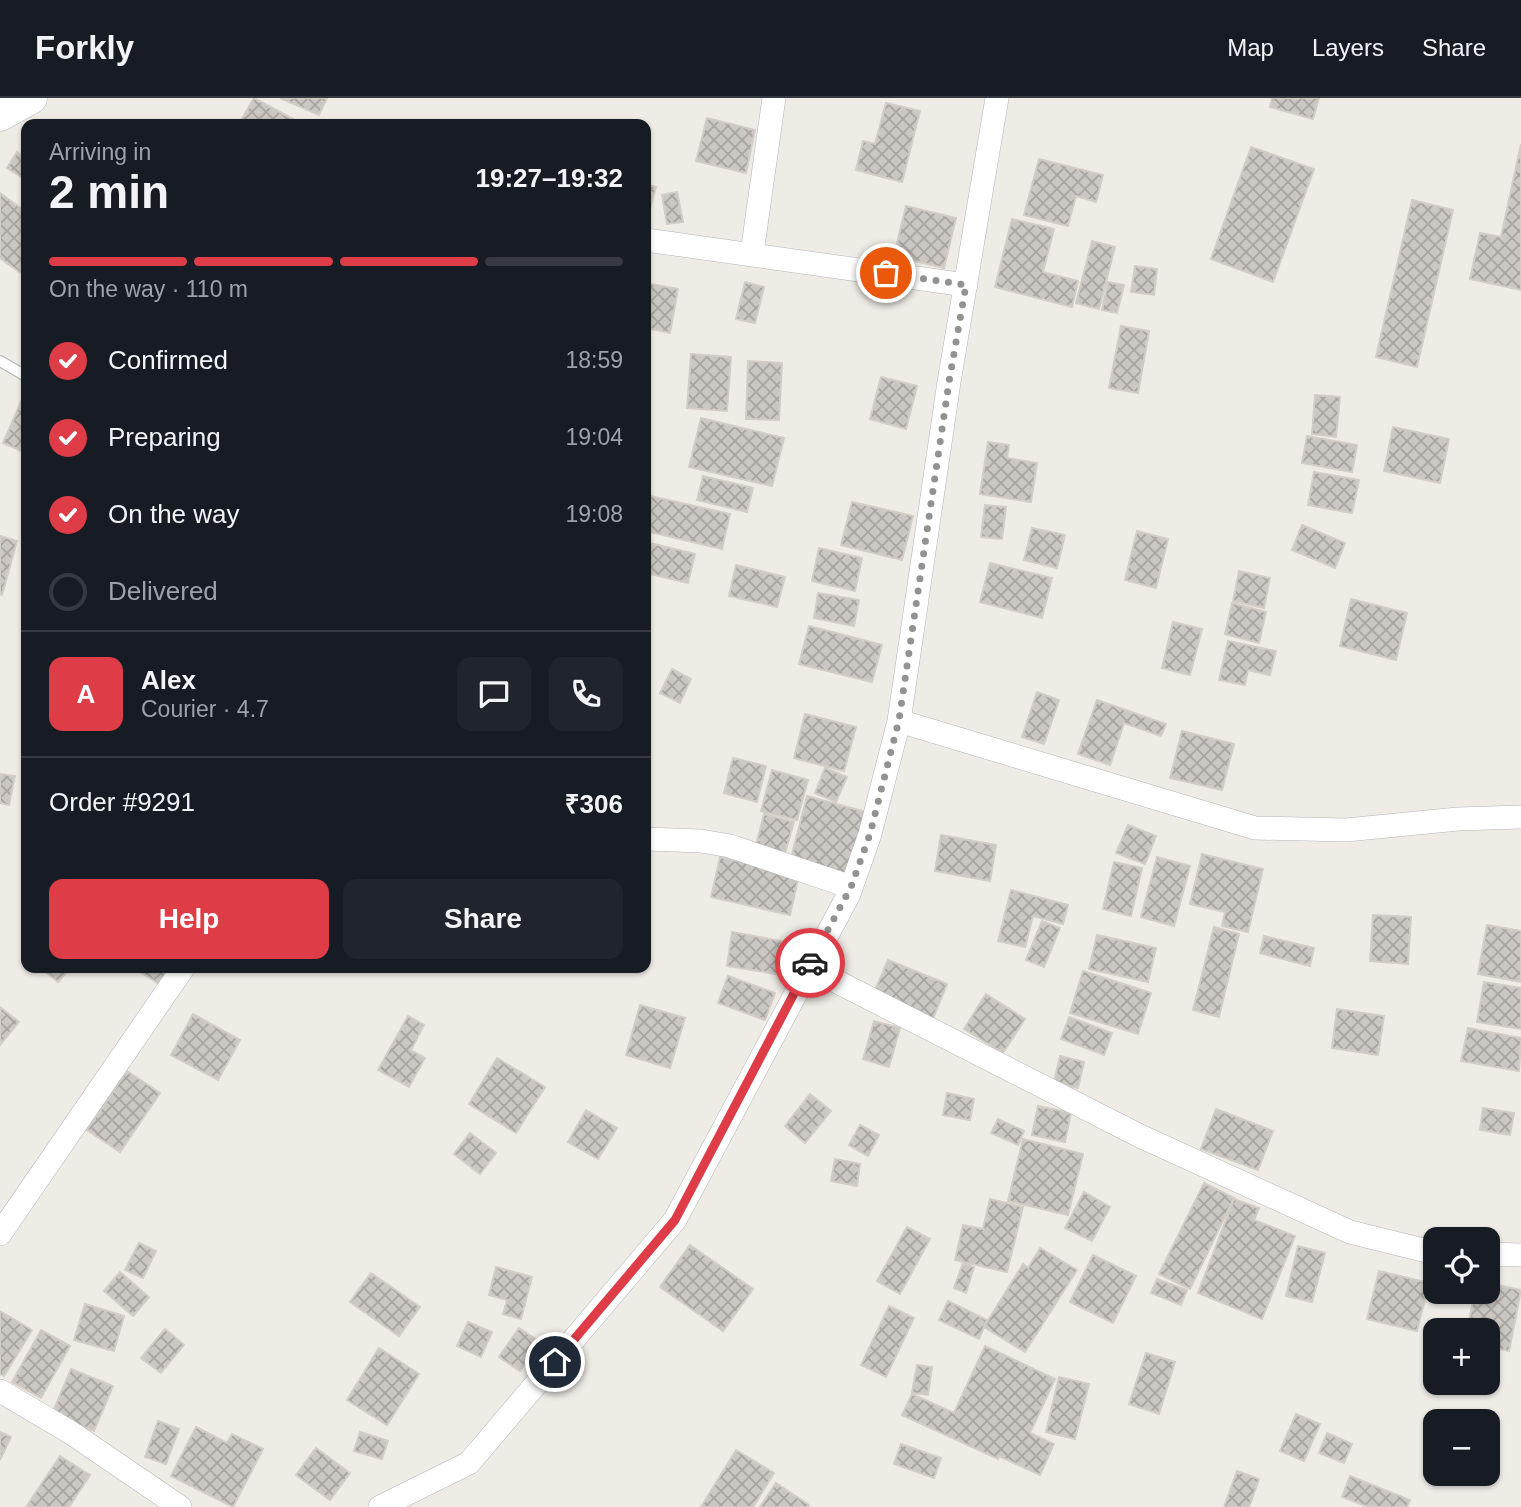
<!DOCTYPE html>
<html lang="en">
<head>
<meta charset="utf-8">
<style>
  :root { --surface:#171b24; --page:#20242c; --text:#f1f3f6; --muted:#9ea1a6; --line:#363941; --accent:#de3d47 }
  body { margin:0; font-family:Helvetica,sans-serif; background:var(--page); color:var(--text); height:100vh; display:flex; flex-direction:column; font-size:26px; white-space:nowrap }
  * { box-sizing:border-box; margin:0 }
  p { font-size:23px; color:var(--muted) }
  .icon { flex:none; width:38px; height:38px; fill:none; stroke:currentColor; stroke-width:2; stroke-linecap:round; stroke-linejoin:round }
  .map { position:relative; flex:1; overflow:hidden }
  .drawer { position:absolute; left:21px; top:21px; width:630px; height:854px; display:flex; flex-direction:column; background:var(--surface); border-radius:14px; box-shadow:0 2px 5px #0004 }
  .drawer>* { flex:none }
  .fabs { position:absolute; left:1423px; top:1129px; display:grid; gap:14px }
  .fabs a { display:grid; place-items:center; width:77px; height:77px; border-radius:14px; background:var(--surface); box-shadow:0 2px 5px #0004; font-size:35px }
  .pin { position:absolute; display:grid; place-items:center; width:60px; height:60px; color:#fff; margin:-30px; border:4px solid #fff; border-radius:50%; box-shadow:0 2px 7px #0007 }
  .courier { position:absolute; display:grid; place-items:center; width:70px; height:70px; margin:-35px; border:5px solid #de3d47; border-radius:50%; background:#fff; color:#222; box-shadow:0 2px 9px #0007 }
  .head em { font-style:normal; font-weight:800 }
  .head div { display:flex; flex-direction:column-reverse }
  .head { display:flex; align-items:center; justify-content:space-between; height:119px; padding:0 28px }
  h1 { font-size:46px; font-weight:800; line-height:52px }
  .bar { display:grid; grid-template-columns:repeat(4,1fr); gap:10px 7px; align-content:center; height:84px; padding:0 28px }
  .bar i { height:9px; border-radius:5px; background:var(--line) }
  .bar .active { background:var(--accent) }
  .bar p { grid-column:span 4 }
  .line { display:flex; align-items:center; gap:18px; padding:0 28px; border-top:2px solid var(--line) }
  .line div { flex:1 }
  .round { display:grid; place-items:center; flex:none; width:74px; height:74px; border-radius:14px; background:var(--page) }
  ol { padding:0 28px; list-style:none }
  li { display:flex; align-items:center; gap:21px; height:77px }
  li p { margin-inline-start:auto }
  li .icon { padding:7px; border-radius:50%; background:var(--accent); color:#fff; stroke-width:4 }
  li:last-child { color:var(--muted) }
  li i { width:38px; height:38px; border:4px solid var(--line); border-radius:50% }
  .button { display:flex; gap:14px; margin-top:auto; padding:14px 28px }
  .button a { flex:1; height:80px; border-radius:14px; background:var(--accent); color:#fff; font-size:28px; font-weight:800; line-height:80px; text-align:center }
  .button a+a { background:var(--page); color:var(--text) }
  header { display:flex; align-items:center; gap:42px; box-sizing:border-box; height:98px; padding:0 35px; background:var(--surface); border-bottom:2px solid var(--line) }
  header strong { font-size:33px }
  nav { display:flex; gap:38px; margin-inline-start:auto; font-size:24px }
  .map>svg:first-child { display:block }
</style>
</head>
<body>
<header>
<strong>Forkly</strong>
<nav><a>Map</a><a>Layers</a><a>Share</a></nav>
</header>
<div class="map">
<svg width="1521" height="1409" viewBox="0 0 1521 1409">
  <defs>
    <pattern id="building-cross-hatch" width="8" height="8" patternUnits="userSpaceOnUse" patternTransform="scale(1.75)"><rect width="8" height="8" fill="#cbc7c2"/><path d="M0 0l8 8M0 8l8-8" fill="none" stroke="#a8a5a1"/></pattern>
  </defs>
  <rect width="100%" height="100%" fill="#efece6"/>
  <path fill="url(#building-cross-hatch)" stroke="#d3cdc5" stroke-width="2" d="M254,0L293,21L290,26H239Z
    M280,0H327L319,17Z
    M1272,0H1319L1313,21L1270,9Z
    M886,5L920,13L902,84L856,72L863,43L875,46Z
    M707,20L755,32L746,75L696,63Z
    M1521,46V192L1470,181L1480,135L1501,139Z
    M1251,49L1314,71L1273,184L1211,161Z
    M17,54L26,60V82L7,70Z
    M1039,61L1103,77L1096,104L1076,98L1068,128L1024,117Z
    M646,86L656,89L646,125Z
    M677,94L683,124L667,126L662,97Z
    M0,95L26,114V179L0,160Z
    M1412,102L1453,112L1417,269L1376,259Z
    M906,108L956,120L944,170L894,158Z
    M1012,121L1054,131L1043,174L1078,183L1072,209L995,189Z
    M1092,143L1115,149L1099,211L1076,205Z
    M1135,168L1157,171L1154,197L1131,194Z
    M745,184L764,189L755,225L736,221Z
    M1108,184L1124,187L1117,215L1102,212Z
    M646,185L678,191L670,235L646,230Z
    M1121,228L1149,233L1138,295L1109,290Z
    M691,256L731,259L727,313L687,310Z
    M748,263L782,265L779,322L746,321Z
    M881,279L917,288L906,331L870,321Z
    M1315,297L1340,299L1336,339L1312,336Z
    M23,299L26,300V355L3,345Z
    M701,320L784,340L772,388L689,369Z
    M1393,329L1449,341L1440,385L1384,373Z
    M1307,338L1357,347L1352,374L1302,365Z
    M988,344L1009,347L1007,360L1037,365L1031,404L980,396Z
    M1314,374L1359,382L1352,415L1308,407Z
    M703,378L753,390L747,414L697,402Z
    M646,397L730,416L722,451L646,433Z
    M852,404L913,418L902,462L841,447Z
    M985,407L1006,409L1002,441L981,439Z
    M1302,427L1345,445L1335,470L1292,452Z
    M1032,430L1065,437L1057,470L1024,462Z
    M1137,433L1168,441L1156,490L1125,482Z
    M0,438L17,443L2,497L0,496Z
    M646,444L695,456L688,485L646,475Z
    M819,450L862,460L855,493L812,483Z
    M990,465L1052,480L1042,520L980,504Z
    M736,467L785,479L777,509L729,498Z
    M1239,473L1270,480L1264,510L1233,503Z
    M818,495L859,502L854,528L814,520Z
    M1351,501L1407,515L1396,562L1340,548Z
    M1232,505L1266,514L1259,545L1225,536Z
    M1173,524L1202,531L1190,577L1162,570Z
    M809,528L882,547L872,584L799,566Z
    M1228,543L1276,553L1270,577L1248,572L1245,587L1219,582Z
    M672,571L691,581L680,605L660,595Z
    M1037,594L1059,602L1044,646L1022,639Z
    M1097,602L1166,626L1161,638L1124,625L1110,667L1078,656Z
    M805,616L856,629L844,673L794,660Z
    M1182,633L1234,646L1222,692L1170,680Z
    M733,660L766,668L757,704L724,695Z
    M825,670L847,679L836,704L815,695Z
    M772,672L808,682L797,722L761,713Z
    M0,676L15,678L9,707L0,705Z
    M807,698L866,714L849,779L790,764Z
    M764,716L794,724L785,755L756,747Z
    M1128,727L1156,738L1145,766L1116,755Z
    M941,737L996,747L990,783L935,773Z
    M1202,756L1263,771L1248,834L1222,828L1225,814L1190,806Z
    M720,759L799,777L790,817L711,799Z
    M1157,759L1190,768L1174,828L1141,819Z
    M1114,764L1142,770L1131,818L1103,811Z
    M1011,792L1068,807L1063,826L1033,818L1025,849L998,843Z
    M1373,817L1411,819L1408,866L1370,863Z
    M1042,823L1060,830L1044,869L1026,862Z
    M1487,827L1521,833V884L1478,876Z
    M1214,829L1239,836L1219,919L1193,912Z
    M732,834L787,844L782,877L727,868Z
    M1097,837L1156,850L1148,884L1089,871Z
    M1264,838L1314,850L1310,868L1260,855Z
    M888,862L947,886L932,923L872,899Z
    M41,870H70L58,884Z
    M134,870H170L159,886Z
    M1083,873L1151,895L1138,936L1070,915Z
    M728,878L775,895L765,922L718,905Z
    M1484,884L1521,890V931L1477,924Z
    M986,896L1025,921L1003,955L964,931Z
    M640,907L685,920L670,970L626,957Z
    M0,909L19,924L0,947Z
    M1337,911L1384,918L1378,957L1332,950Z
    M193,916L240,942L218,982L171,957Z
    M408,918L424,927L411,952L425,960L409,989L378,972Z
    M1069,919L1112,935L1104,957L1061,941Z
    M874,923L900,930L889,969L863,961Z
    M1468,930L1521,940L1519,973L1461,963Z
    M1060,958L1084,964L1078,990L1054,984Z
    M497,960L545,989L516,1035L469,1006Z
    M127,973L160,995L120,1054L87,1032Z
    M947,995L974,1001L970,1022L943,1017Z
    M810,996L831,1013L805,1045L785,1028Z
    M1038,1008L1071,1015L1065,1044L1032,1037Z
    M1483,1010L1514,1015L1510,1037L1480,1032Z
    M1216,1011L1273,1033L1258,1072L1201,1051Z
    M586,1012L617,1030L598,1061L568,1044Z
    M998,1021L1024,1033L1018,1047L991,1035Z
    M860,1027L879,1037L868,1058L849,1047Z
    M470,1035L496,1055L480,1076L454,1056Z
    M1023,1041L1083,1056L1068,1117L1008,1103Z
    M835,1061L860,1066L857,1088L831,1083Z
    M1204,1085L1234,1100L1190,1191L1159,1176Z
    M1084,1094L1110,1109L1092,1143L1065,1130Z
    M990,1101L1023,1109L1007,1174L955,1162L963,1127L983,1131Z
    M1234,1101L1259,1110L1254,1122L1295,1138L1262,1221L1198,1195Z
    M907,1129L930,1141L900,1196L877,1183Z
    M139,1145L156,1153L143,1180L125,1172Z
    M690,1147L753,1191L723,1233L660,1189Z
    M1298,1148L1325,1155L1312,1204L1286,1198Z
    M1040,1150L1077,1172L1025,1254L984,1229L1023,1166L1028,1170Z
    M1093,1157L1136,1178L1113,1225L1070,1204Z
    M963,1165L974,1169L966,1195L954,1190Z
    M496,1169L532,1179L521,1221L503,1216L507,1202L489,1197Z
    M1379,1173L1429,1185L1417,1233L1367,1221Z
    M120,1174L149,1199L133,1218L104,1193Z
    M371,1175L420,1209L399,1238L350,1204Z
    M1157,1181L1187,1192L1181,1207L1151,1195Z
    M1488,1185L1521,1192L1509,1253L1488,1249V1232H1467L1475,1194H1488Z
    M948,1203L987,1222L979,1241L939,1222Z
    M85,1206L124,1218L114,1253L74,1242Z
    M889,1208L914,1220L886,1279L861,1267Z
    M0,1213L32,1232L4,1278L0,1276Z
    M468,1224L492,1234L481,1259L457,1248Z
    M519,1230L540,1244L520,1273L499,1259Z
    M165,1231L184,1247L161,1275L141,1260Z
    M41,1232L70,1248L41,1300L12,1284Z
    M985,1248L1055,1281L1030,1335L1054,1346L1040,1377L999,1358L998,1361L902,1317L912,1296L954,1315Z
    M379,1250L419,1276L387,1327L347,1302Z
    M1146,1255L1175,1264L1159,1316L1129,1306Z
    M917,1267L932,1269L928,1297L912,1295Z
    M71,1271L113,1288L94,1333L52,1316Z
    M1059,1279L1089,1286L1075,1341L1046,1334Z
    M1296,1316L1320,1326L1304,1363L1280,1353Z
    M158,1323L179,1331L166,1366L145,1359Z
    M196,1329L227,1345L232,1336L263,1351L233,1409L171,1378Z
    M0,1334L11,1339L0,1362Z
    M360,1334L388,1343L382,1361L354,1353Z
    M1327,1335L1352,1346L1344,1365L1319,1355Z
    M901,1346L941,1360L934,1380L894,1366Z
    M316,1350L350,1375L330,1402L296,1377Z
    M736,1352L774,1375L753,1409H701Z
    M60,1358L90,1377L69,1409H26Z
    M1237,1373L1259,1381L1249,1409H1224Z
    M1350,1378L1410,1402L1407,1409H1368L1342,1399Z
    M776,1385L809,1407L808,1409H760Z"/>
  <g fill="none" stroke-linecap="round" stroke-linejoin="round">
    <g stroke="#b1b4b7" stroke-width="12">
      <path id="service" d="M0,263L26,278"/>
    </g>
    <g stroke="#b1b4b7" stroke-width="24">
      <path id="minor" d="M646,142L966,187
        M752,155L774,0
        M899,623L1255,730L1346,732L1458,721L1521,719
        M646,741L701,743L730,748L851,789
        M808,869L1140,1038L1350,1134L1435,1155
        M0,1136L183,870
        M1488,1156L1521,1157
        M0,1293L70,1334L180,1409
        M380,1409L469,1365L675,1122L849,796L870,736L899,623L949,284L997,0"/>
    </g>
    <g stroke="#b2b6ba" stroke-width="33">
      <path id="secondary" d="M0,17L31,0"/>
    </g>
    <use href="#service" stroke="#fff" stroke-width="10"/>
    <use href="#minor" stroke="#fff" stroke-width="23"/>
    <use href="#secondary" stroke="#fff" stroke-width="32"/>
  </g>
  <g fill="none" stroke-linecap="round" stroke-linejoin="round">
    <path stroke="#919292" stroke-width="7" stroke-dasharray="0 12.6" d="M810,865L851,789L870,736L899,622L949,284L966,187L886,175"/>
    <path stroke="#de3d47" stroke-width="9" d="M555,1264L675,1122L810,865"/>
  </g>
</svg>
<div class="fabs">
<a><svg class="icon" aria-label="locate" viewBox="0 0 24 24"><circle cx="12" cy="12" r="6"/><path d="M12 2v4M12 18v4M2 12h4M18 12h4"/></svg></a>
<a>+</a>
<a>−</a>
</div>
<div class="pin" style="left:886px;top:175px;background:#ea580c"><svg class="icon" aria-label="bag" viewBox="0 0 24 24"><path d="M5 8h14l-1 12H6zM9 8a3 3 0 0 1 6 0"/></svg></div>
<div class="pin" style="left:555px;top:1264px;background:#1f2937"><svg class="icon" aria-label="home" viewBox="0 0 24 24"><path d="M3 11l9-7 9 7M6 9v11h12V9"/></svg></div>
<div class="courier" style="left:810px;top:865px"><svg class="icon" aria-label="car" viewBox="0 0 24 24"><path d="M5 17H2v-5l4-1 3-4h7l3 4 3 1v5h-3M9 17h6M6 11h13"/><circle cx="7" cy="17" r="2"/><circle cx="17" cy="17" r="2"/></svg></div>
<section class="drawer">
<div class="head"><div><h1>2 min</h1><p>Arriving in</p></div><em>19:27–19:32</em></div>
<div class="bar"><i class="active"></i><i class="active"></i><i class="active"></i><i></i><p>On the way · 110 m</p></div>
<ol>
<li><svg class="icon" aria-label="check" viewBox="0 0 24 24"><path d="M5 12l5 5 9-10"/></svg>Confirmed<p>18:59</p></li>
<li><svg class="icon" aria-label="check" viewBox="0 0 24 24"><path d="M5 12l5 5 9-10"/></svg>Preparing<p>19:04</p></li>
<li><svg class="icon" aria-label="check" viewBox="0 0 24 24"><path d="M5 12l5 5 9-10"/></svg>On the way<p>19:08</p></li>
<li><i></i>Delivered</li>
</ol>
<div class="line" style="height:126px"><b class="round" style="background:var(--accent);color:#fff">A</b><div><b>Alex</b><p>Courier · 4.7</p></div><a class="round"><svg class="icon" aria-label="chat" viewBox="0 0 24 24"><path d="M4 5h16v11H9l-5 4z"/></svg></a><a class="round"><svg class="icon" aria-label="phone" viewBox="0 0 24 24"><path d="M5 4h4l2 5-3 2q2 4 5 5l2-3 5 2v4C11 20 4 13 5 4z"/></svg></a></div>
<div class="line" style="height:91px"><div>Order #9291</div><b>₹306</b></div>
<div class="button"><a>Help</a><a>Share</a></div>
</section>
</div>
</body>
</html>
